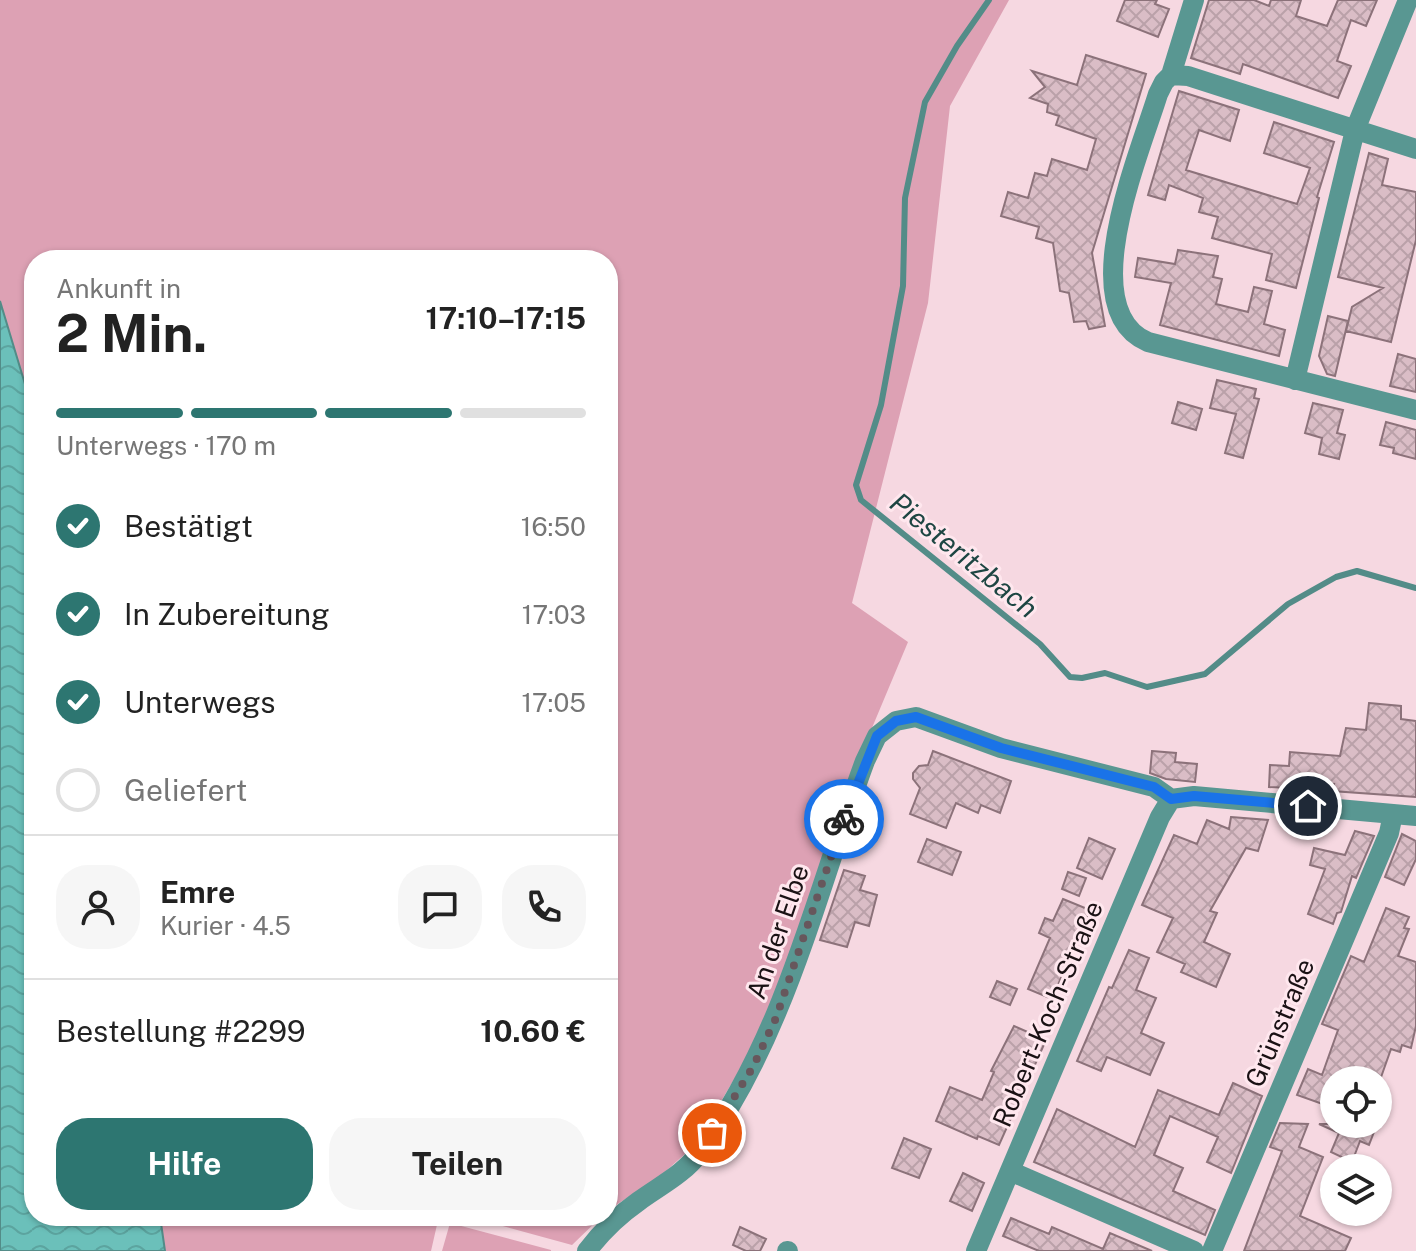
<!DOCTYPE html>
<html lang="de">
<head>
<meta charset="utf-8">
<style>
  :root { --surface:#fff; --page:#f6f6f6; --text:#222; --muted:#767676; --line:#e0e0e0; --accent:#2d7671 }
  body { margin:0; font-family:"Public Sans",sans-serif; background:var(--page); color:var(--text); height:100vh; display:flex; flex-direction:column; font-size:30px; white-space:nowrap }
  * { box-sizing:border-box; margin:0 }
  p { font-size:26px; color:var(--muted) }
  .icon { flex:none; width:44px; height:44px; fill:none; stroke:currentColor; stroke-width:2; stroke-linecap:round; stroke-linejoin:round }
  .map { position:relative; flex:1; overflow:hidden }
  .details { position:absolute; left:24px; top:250px; width:594px; height:976px; display:flex; flex-direction:column; background:var(--surface); border-radius:32px; box-shadow:0 2px 6px #0004 }
  .details>* { flex:none }
  .controls { position:absolute; left:1320px; top:1066px; display:grid; gap:16px }
  .controls a { display:grid; place-items:center; width:72px; height:72px; border-radius:50%; background:var(--surface); box-shadow:0 2px 6px #0004; font-size:40px }
  .pin { position:absolute; display:grid; place-items:center; width:68px; height:68px; color:#fff; margin:-34px; border:4px solid #fff; border-radius:50%; box-shadow:0 2px 8px #0007 }
  .courier { position:absolute; display:grid; place-items:center; width:80px; height:80px; margin:-40px; border:6px solid #1a73e8; border-radius:50%; background:#fff; color:#222; box-shadow:0 2px 10px #0007 }
  .head em { font-style:normal; font-weight:700 }
  .head div { display:flex; flex-direction:column-reverse }
  .head { display:flex; align-items:center; justify-content:space-between; height:136px; padding:0 32px }
  h1 { font-size:52px; font-weight:700; line-height:60px }
  .bar { display:grid; grid-template-columns:repeat(4,1fr); gap:12px 8px; align-content:center; height:96px; padding:0 32px }
  .bar i { height:10px; border-radius:6px; background:var(--line) }
  .bar .on { background:var(--accent) }
  .bar p { grid-column:span 4 }
  .line { display:flex; align-items:center; gap:20px; padding:0 32px; border-top:2px solid var(--line) }
  .line div { flex:1 }
  .round { display:grid; place-items:center; flex:none; width:84px; height:84px; border-radius:32px; background:var(--page) }
  ol { padding:0 32px; list-style:none }
  li { display:flex; align-items:center; gap:24px; height:88px }
  li p { margin-inline-start:auto }
  li .icon { padding:8px; border-radius:50%; background:var(--accent); color:#fff; stroke-width:4 }
  li:last-child { color:var(--muted) }
  li i { width:44px; height:44px; border:4px solid var(--line); border-radius:50% }
  .action { display:flex; gap:16px; margin-top:auto; padding:16px 32px }
  .action a { flex:1; height:92px; border-radius:32px; background:var(--accent); color:#fff; font-size:32px; font-weight:700; line-height:92px; text-align:center }
  .action a+a { background:var(--page); color:var(--text) }
  .map>svg:first-child { display:block }
</style>
</head>
<body>
<div class="map">
<svg width="1416" height="1251" viewBox="0 0 1416 1251">
  <defs>
    <pattern id="water-waves" width="16" height="10" patternUnits="userSpaceOnUse" patternTransform="scale(2)"><rect width="16" height="10" fill="#6bc0ba"/><path d="M0 5q4-4 8 0t8 0" fill="none" stroke="#5ca49f"/></pattern>
    <pattern id="building-cross-hatch" width="8" height="8" patternUnits="userSpaceOnUse" patternTransform="scale(2)"><rect width="8" height="8" fill="#dabdc6"/><path d="M0 0l8 8M0 8l8-8" fill="none" stroke="#baa1a9"/></pattern>
  </defs>
  <rect width="100%" height="100%" fill="#f6d8e1"/>
  <path fill="#dda1b4" d="M0,0H1009L950,106L928,303L852,603L908,642L869,735L764,1029L695,1145L657,1179L608,1210V260H34V414L0,301Z
    M160,1216H439L431,1251H165Z
    M466,1216H602L572,1245Z
    M450,1223L551,1250V1251H442Z"/>
  <path fill="url(#water-waves)" stroke="#538c88" stroke-width="2" d="M0,301L34,414V461L26,469L31,499L34,500V1216H160L165,1251H0Z"/>
  <g fill="none" stroke-linecap="round" stroke-linejoin="round">
    <path stroke="#538c88" stroke-width="6" d="M989,0L957,46L925,102L905,198L903,286L881,405L856,485L861,500L1040,644L1070,677L1082,678L1105,673L1147,687L1205,674L1288,604L1336,577L1357,571L1416,588"/>
  </g>
  <path fill="url(#building-cross-hatch)" stroke="#8c727a" stroke-width="2" d="M1125,0H1157L1155,4L1169,9L1158,37L1117,21Z
    M1209,0H1254L1269,6L1271,0H1301L1296,16L1327,26L1338,0H1377L1366,26L1351,20L1337,61L1351,66L1338,98L1243,64L1240,74L1191,58Z
    M1086,55L1146,74L1092,253L1105,326L1089,329L1086,321L1074,322L1069,293L1060,291L1053,243L1036,238L1039,227L1001,216L1008,192L1028,198L1035,173L1047,176L1052,159L1087,170L1096,139L1056,125L1059,116L1047,112L1048,104L1030,98L1045,87L1032,71L1077,85Z
    M1179,91L1239,110L1230,141L1199,130L1186,170L1297,204L1310,168L1264,153L1274,122L1334,142L1317,197L1319,198L1296,288L1266,280L1272,254L1212,238L1218,217L1199,212L1203,198L1169,185L1165,200L1148,195Z
    M1369,153L1388,159L1382,185L1416,192V240L1391,342L1346,331L1352,307L1383,288L1338,277Z
    M1178,250L1218,256L1213,277L1222,279L1216,304L1248,312L1254,287L1272,291L1264,324L1285,330L1279,356L1160,325L1171,283L1135,277L1138,258L1175,264Z
    M1328,316L1348,321L1335,376L1327,374L1319,356Z
    M1398,354L1416,359V392L1390,386Z
    M1217,380L1256,389L1254,398L1259,399L1243,458L1225,453L1236,414L1210,408Z
    M1178,402L1202,409L1196,430L1172,423Z
    M1313,403L1343,410L1337,433L1345,435L1339,459L1319,454L1322,438L1305,433Z
    M1386,422L1416,430V459L1393,453L1394,448L1380,445Z
    M1369,703L1401,706V719L1416,721V797L1332,791L1334,784L1288,781V788L1269,787L1270,765L1289,766L1290,752L1340,756L1346,728L1366,730Z
    M933,751L1011,781L1000,813L981,805L978,813L956,803L946,828L910,814L920,788L913,779V773L919,766L928,765Z
    M1152,751L1176,753L1175,762L1197,764L1195,782L1166,779L1150,773Z
    M1231,817L1268,820L1258,851L1246,848L1210,911L1217,913L1204,942L1230,954L1216,987L1181,972L1185,964L1157,952L1173,918L1142,905L1174,835L1197,844L1207,820L1229,829Z
    M1355,831L1374,836L1356,878L1352,876L1341,912L1337,913L1333,924L1308,914L1325,869L1310,865L1314,848L1345,855Z
    M1402,834L1416,841V859L1404,885L1385,877Z
    M1089,838L1115,849L1102,879L1077,868Z
    M927,839L961,852L952,875L918,862Z
    M844,870L865,876L860,890L877,895L869,926L855,922L847,947L820,940Z
    M1068,872L1086,878L1079,896L1062,889Z
    M1063,899L1090,910L1052,999L1028,989L1050,938L1039,933L1045,918L1053,921Z
    M1386,908L1409,917L1404,928L1409,929L1398,956L1416,962V1026L1411,1048L1402,1045L1400,1052L1391,1049L1380,1080H1334V1108L1297,1095L1308,1069L1322,1075L1338,1030L1322,1024L1351,956L1364,962Z
    M1129,950L1149,958L1136,990L1156,998L1141,1033L1164,1043L1150,1075L1107,1057L1101,1071L1077,1061L1109,987L1112,988Z
    M997,981L1017,989L1010,1005L990,997Z
    M1014,1026L1046,1040L999,1145L978,1136L977,1139L936,1121L950,1087L982,1100L994,1072L991,1071Z
    M1233,1083L1262,1096L1231,1173L1207,1162L1218,1137L1170,1116L1154,1155L1183,1168L1173,1191L1215,1210L1205,1235L1034,1162L1057,1109L1135,1147L1158,1090L1219,1115Z
    M1280,1123L1308,1124L1299,1147L1323,1157L1300,1216L1351,1238L1345,1251H1244L1282,1151L1270,1147Z
    M1319,1124H1377L1369,1145L1360,1141L1352,1162L1331,1152L1339,1133Z
    M904,1138L931,1149L919,1178L892,1168Z
    M963,1173L984,1183L972,1211L950,1201Z
    M1011,1218L1049,1234L1052,1227L1103,1249L1110,1233L1152,1251H1039L1003,1236Z
    M740,1227L766,1239L760,1251H746L733,1245Z"/>
  <g fill="none" stroke-linecap="round" stroke-linejoin="round">
    <path stroke="#599792" stroke-width="20" d="M1194,0L1171,75L1164,82L1158,94C1141,150 1072,310 1148,342L1416,410
      M1171,75L1188,76L1416,149
      M1295,380L1355,130L1408,0
      M1171,799L1194,796L1416,816
      M1010,1171L1194,1251
      M587,1251C602,1231 619,1215 639,1201C661,1185 684,1174 700,1152C785,1036 816,893 865,761L877,736L896,721L916,717L1001,748L1154,787L1171,799
      M787,1251H788
      M976,1251L1160,817L1171,799
      M1212,1251L1389,833L1393,814"/>
  </g>
  <g fill="none" stroke-linecap="round" stroke-linejoin="round">
    <path stroke="#67575c" stroke-width="8" stroke-dasharray="0 14.4" d="M712,1133L753,1067L776,1018L844,819"/>
    <path stroke="#1a73e8" stroke-width="10" d="M844,819L877,736L896,721L916,717L1001,748L1154,787L1171,799L1194,796L1308,806"/>
  </g>
  <g text-anchor="middle" stroke-width="6" stroke-linejoin="round" paint-order="stroke">
    <g font-size="26" fill="#1a1114" stroke="#ffe7ee">
      <text transform="translate(778 932) rotate(-71)" y="9">An der Elbe</text>
      <text transform="translate(1048 1014) rotate(-67)" y="9">Robert-Koch-Straße</text>
      <text transform="translate(1280 1023) rotate(-67)" y="9">Grünstraße</text>
    </g>
    <g font-size="28" font-style="italic" fill="#1e4643" stroke="#ffe7ee">
      <text transform="translate(964 555) rotate(39)" y="10">Piesteritzbach</text>
    </g>
  </g>
</svg>
<div class="controls">
<a><svg class="icon" aria-label="locate" viewBox="0 0 24 24"><circle cx="12" cy="12" r="6"/><path d="M12 2v4M12 18v4M2 12h4M18 12h4"/></svg></a>
<a><svg class="icon" aria-label="layers" viewBox="0 0 24 24"><path d="M12 4l9 5-9 5-9-5zM3 14l9 5 9-5"/></svg></a>
</div>
<div class="pin" style="left:712px;top:1133px;background:#ea580c"><svg class="icon" aria-label="bag" viewBox="0 0 24 24"><path d="M5 8h14l-1 12H6zM9 8a3 3 0 0 1 6 0"/></svg></div>
<div class="pin" style="left:1308px;top:806px;background:#1f2937"><svg class="icon" aria-label="home" viewBox="0 0 24 24"><path d="M3 11l9-7 9 7M6 9v11h12V9"/></svg></div>
<div class="courier" style="left:844px;top:819px"><svg class="icon" aria-label="bike" viewBox="0 0 24 24"><circle cx="6" cy="16" r="4"/><circle cx="18" cy="16" r="4"/><path d="M6 16l4-8h5l3 8M10 8l3 8H6M13 5h3"/></svg></div>
<section class="details">
<div class="head"><div><h1>2 Min.</h1><p>Ankunft in</p></div><em>17:10–17:15</em></div>
<div class="bar"><i class="on"></i><i class="on"></i><i class="on"></i><i></i><p>Unterwegs · 170 m</p></div>
<ol>
<li><svg class="icon" aria-label="check" viewBox="0 0 24 24"><path d="M5 12l5 5 9-10"/></svg>Bestätigt<p>16:50</p></li>
<li><svg class="icon" aria-label="check" viewBox="0 0 24 24"><path d="M5 12l5 5 9-10"/></svg>In Zubereitung<p>17:03</p></li>
<li><svg class="icon" aria-label="check" viewBox="0 0 24 24"><path d="M5 12l5 5 9-10"/></svg>Unterwegs<p>17:05</p></li>
<li><i></i>Geliefert</li>
</ol>
<div class="line" style="height:144px"><a class="round"><svg class="icon" aria-label="person" viewBox="0 0 24 24"><circle cx="12" cy="8" r="4"/><path d="M4 21q1-7 8-7t8 7"/></svg></a><div><b>Emre</b><p>Kurier · 4.5</p></div><a class="round"><svg class="icon" aria-label="chat" viewBox="0 0 24 24"><path d="M4 5h16v11H9l-5 4z"/></svg></a><a class="round"><svg class="icon" aria-label="phone" viewBox="0 0 24 24"><path d="M5 4h4l2 5-3 2q2 4 5 5l2-3 5 2v4C11 20 4 13 5 4z"/></svg></a></div>
<div class="line" style="height:104px"><div>Bestellung #2299</div><b>10.60 €</b></div>
<div class="action"><a>Hilfe</a><a>Teilen</a></div>
</section>
</div>
</body>
</html>
